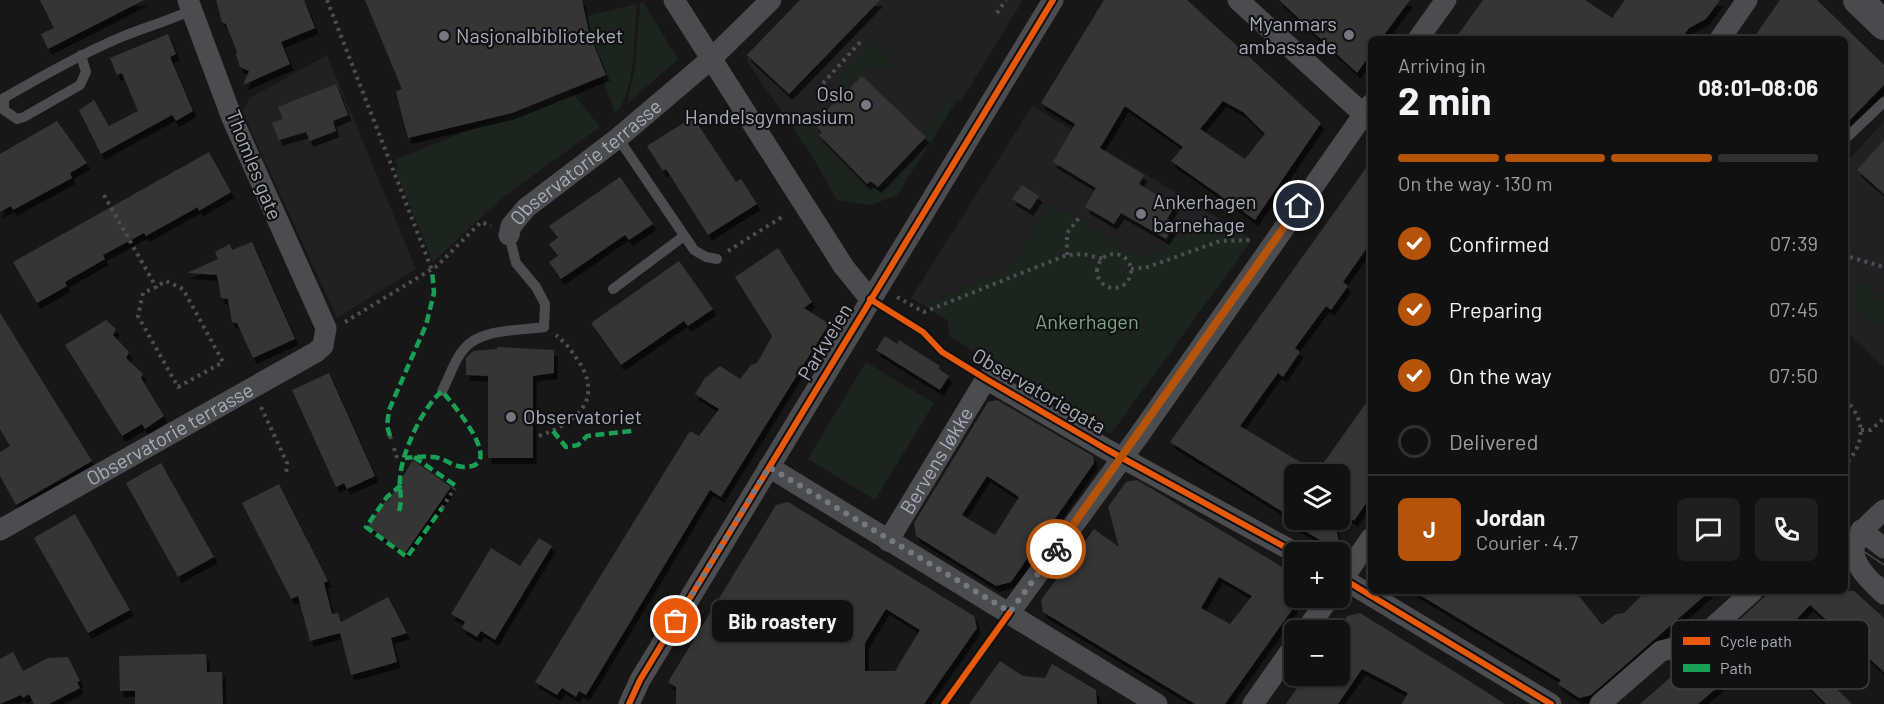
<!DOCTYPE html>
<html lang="en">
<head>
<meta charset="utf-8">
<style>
  :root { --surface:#111; --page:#1e1f1f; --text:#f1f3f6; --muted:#9c9d9f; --line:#303131; --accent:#b45309 }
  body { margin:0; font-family:Barlow,sans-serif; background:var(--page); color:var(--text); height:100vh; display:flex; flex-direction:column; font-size:22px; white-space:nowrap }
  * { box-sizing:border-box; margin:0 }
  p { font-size:20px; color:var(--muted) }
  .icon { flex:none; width:33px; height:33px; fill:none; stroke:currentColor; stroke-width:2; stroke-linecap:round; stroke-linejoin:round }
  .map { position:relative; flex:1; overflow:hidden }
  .drawer { position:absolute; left:1368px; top:36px; width:480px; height:558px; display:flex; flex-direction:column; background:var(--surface); border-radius:9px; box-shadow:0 2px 4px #0004,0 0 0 2px var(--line) }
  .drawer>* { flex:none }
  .fabs { position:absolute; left:1284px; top:464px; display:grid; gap:12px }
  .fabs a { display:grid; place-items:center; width:66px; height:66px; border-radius:9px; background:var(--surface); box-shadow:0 2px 4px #0004,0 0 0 2px var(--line); font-size:30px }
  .pin { position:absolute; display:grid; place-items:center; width:51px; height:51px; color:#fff; margin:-26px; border:3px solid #fff; border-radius:50%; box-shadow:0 2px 6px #0007 }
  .courier { position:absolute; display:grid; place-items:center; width:60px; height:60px; margin:-30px; border:4px solid #b45309; border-radius:50%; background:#fff; color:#222; box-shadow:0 2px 8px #0007 }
  .bubble { position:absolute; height:42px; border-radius:9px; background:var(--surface); box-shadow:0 2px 4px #0004,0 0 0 2px var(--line); font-size:20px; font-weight:700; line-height:42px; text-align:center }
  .headline em { font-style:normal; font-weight:700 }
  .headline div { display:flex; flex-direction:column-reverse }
  .headline { display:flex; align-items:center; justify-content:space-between; height:102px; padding:0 30px }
  h1 { font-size:39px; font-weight:700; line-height:45px }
  .bar { display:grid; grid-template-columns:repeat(4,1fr); gap:9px 6px; align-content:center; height:72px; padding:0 30px }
  .bar i { height:8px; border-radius:4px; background:var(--line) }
  .bar .on { background:var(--accent) }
  .bar p { grid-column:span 4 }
  .line { display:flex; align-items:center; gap:15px; padding:0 30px; border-top:2px solid var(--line) }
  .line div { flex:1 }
  .round { display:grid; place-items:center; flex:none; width:63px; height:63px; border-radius:9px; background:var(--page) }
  ol { padding:0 30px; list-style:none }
  li { display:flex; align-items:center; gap:18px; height:66px }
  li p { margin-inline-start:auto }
  li .icon { padding:6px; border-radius:50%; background:var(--accent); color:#fff; stroke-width:4 }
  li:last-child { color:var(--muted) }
  li i { width:33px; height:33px; border:3px solid var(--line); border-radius:50% }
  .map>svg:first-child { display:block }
</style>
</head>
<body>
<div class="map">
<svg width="1884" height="704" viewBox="0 0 1884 704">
  <defs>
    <filter id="shadow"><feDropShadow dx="3.5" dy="6" stdDeviation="0" flood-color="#0009"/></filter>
  </defs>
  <rect width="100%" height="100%" fill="#171717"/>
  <path fill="#212123" d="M800,0H1023L961,101L957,100L897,195L871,205L837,200L811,154L748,63L747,55Z
    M327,55L416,269L337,318L242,111L250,98Z
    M1032,106L1243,233L1189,227L1144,259L1051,201L1006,270L923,305L911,298Z
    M1884,121V367L1845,331V164Z"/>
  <path fill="#1c241e" d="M643,2L678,59L627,104L635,68L640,3Z
    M637,4C634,31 636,97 615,113L602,76L606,73L583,17Z
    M876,38L893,55L892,67L886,71L874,65L846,91L839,85L838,77Z
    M570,89L600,127L502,198L433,262L395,170L398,168L395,160Z
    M954,97L958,99L897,195L871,205L837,200L811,154L789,123L801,114L815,125L812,130L866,184L870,181L878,187L926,137L920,131Z
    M1051,201L1144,259L1189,227L1243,233L1252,240L1111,434L950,337L947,320L923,305L1006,270Z
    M1855,274L1884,299V324L1880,329L1845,299V286Z
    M866,362L934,403L875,500L808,459Z"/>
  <path fill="#353536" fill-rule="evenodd" filter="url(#shadow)" d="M40,0H144L48,49L41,34L54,28Z
    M216,0H304L315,28L281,42L290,64L243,85L249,71L240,67L236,55L237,52L226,24L222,22Z
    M365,0H582L589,33L606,75L512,113L408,138L396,92L402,89Z
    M800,0H880L789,94L747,55Z
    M1104,0H1187L1321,123L1255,220L1171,161L1183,147L1125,106L1100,148L1144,175L1139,184L1175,206L1167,219L1175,224L1166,239L1121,213L1114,224L1085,207L1096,188L1053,162L1075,124L1041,103ZM1223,101L1243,112L1265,134L1245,159L1200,129Z
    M1279,0H1410L1381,39H1371V53L1357,73Z
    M1483,0H1585L1612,18L1625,0H1720L1706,19L1689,28L1681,39H1455Z
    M1780,0H1817L1884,65V85L1845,125V39H1753Z
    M168,34L176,54L170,57L193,111L176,121L172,115L101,154L79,110L94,100L109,126L138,111L122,73L117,75L110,58Z
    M862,76L926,137L878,187L870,181L867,184L819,135L822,133L814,123Z
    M336,84L348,115L333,121L336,131L310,141L306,132L279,140L272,123L283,119L278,107Z
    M693,117L736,182L741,179L757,204L708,235L666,169L663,171L647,146Z
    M57,121L87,163L70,173L72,178L13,210L11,206L0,212V154Z
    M1884,140V194L1857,170Z
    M209,152L231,192L199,211L198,207L146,236L144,233L103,255L105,259L65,282L67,286L37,303L13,262Z
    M1371,161V242L1343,282L1348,286L1331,310L1326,306L1295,348L1300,352L1283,377L1278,373L1240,426L1317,472L1371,396V496L1354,521L1340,511V474H1294V519H1334L1341,552L1284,519H1294L1170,442Z
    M620,177L653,224L629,240L625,235L561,279L549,262L558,256L549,244L558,238L549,226Z
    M1022,185L1039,196L1030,210L1012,199Z
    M252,242L295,339L253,358L237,323L232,322L228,299L221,298L217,275L187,273L218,259L215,252L230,244L232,250Z
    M778,248L812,302L804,308L829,324L721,497L710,490L586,695L579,691L576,697L562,688L557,695L535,682L690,431L699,436L719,409L695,394L705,378L720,366L740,379L751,365L757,363L772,336L735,277Z
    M679,261L713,309L688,326L684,321L621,365L591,323Z
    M0,313L92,461L16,505L0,476V452L10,446L0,429Z
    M106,320L116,329L113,335L129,352L126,358L143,374L141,378L164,416L145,429L142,424L122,436L65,345Z
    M885,336L897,344L899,340L940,366L939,369L949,376L940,390L876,350Z
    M497,347L554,350V373L533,376V458H488V376L466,375V358L473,351L497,349Z
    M329,373L375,476L347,489L344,483L336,487L292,390Z
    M997,400L1093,456L1094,463L1011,582L996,586L916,536L914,523L988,402ZM987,476L1019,497L995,535L962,515Z
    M413,460L451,487L405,553L368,526L386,500L387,503Z
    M161,463L214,557L178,577L126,483Z
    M1137,480L1294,574V607L1225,704H1195L1043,612L1041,600L1094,529L1119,547L1108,507L1126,482ZM1219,577L1252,596L1230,624L1201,608Z
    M279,484L328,581L324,583L332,614L338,613L341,622L388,597L407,633L391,638L397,662L351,675L340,633L310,641L298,596L291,599L242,503Z
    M788,502L974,616L977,628L924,704H676V687L668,682L776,505ZM886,609L920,630L895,671H865V643Z
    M75,514L130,610L88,633L34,538Z
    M539,538L552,546L495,640L481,631L477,637L462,628L465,622L451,614L491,548L520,566Z
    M1413,591H1575L1602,625L1616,614L1624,613L1646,591H1710L1591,695L1579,698L1558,684L1561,680Z
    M1771,591H1854L1884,618V672L1810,605L1782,635L1852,704H1826L1763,641L1765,647L1698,704H1640L1695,656L1704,652Z
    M1360,613L1463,677L1505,704H1402L1408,693L1362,669L1338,704H1286L1306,675H1340V627L1347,616Z
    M13,652L23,671L48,658L68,657L80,681L77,682L80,688L49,704H34L29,694L23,698L21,695L0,704V659Z
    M206,654L207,672H222L223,704H135V691H120L119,656Z
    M1000,661L1023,676L1045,678L1052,664L1096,690L1097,704H969Z"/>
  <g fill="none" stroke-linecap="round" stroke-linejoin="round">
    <path stroke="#4d4e51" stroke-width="4" stroke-dasharray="3 4.5" stroke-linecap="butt" d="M327,0L432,270
      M997,13L1006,0
      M818,89L861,41
      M104,195L156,287L143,293L138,316L178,387L223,362L183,289L166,281L156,287
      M728,251L785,215
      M1097 271a17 17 0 1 1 34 0a17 17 0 1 1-34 0Z
      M1067,255V233L1079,218
      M1850,257L1884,267
      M1131,269L1148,267L1220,241L1251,240
      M897,297L924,312L1067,255L1083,254L1103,259
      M345,322L437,266L481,222L491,226
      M1845,399C1866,421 1866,442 1845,465
      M261,407L287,463L286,476
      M1861,430H1871L1884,418
      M390,436L392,442
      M539,436C577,423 605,399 577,359C571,350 565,342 556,335
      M394,448L397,458
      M442,508L454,489"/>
    <path stroke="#4a4c50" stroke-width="10" d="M81,55L86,72L80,85L24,117L17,119L4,110V98C42,76 79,55 119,38C143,28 168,21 192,10
      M618,138L694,250L706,257L717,259
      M1845,139L1884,102
      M613,289L684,236
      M442,391C449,378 454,360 464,349C480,328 520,331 544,327L545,304L536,287L516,263L509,235"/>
    <g stroke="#4a4c50" stroke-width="21">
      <path d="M674,0L844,267L870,299"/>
      <path d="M1238,0L1371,121"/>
      <path d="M1418,39L1446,0"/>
      <path d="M1720,39L1747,0"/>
      <path id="s1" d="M509,235L511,226L526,208L618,138L711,59L771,0"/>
      <path d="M769,467L1157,704"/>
      <path d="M1884,510C1843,545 1845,558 1884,594"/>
      <path id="s2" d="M0,530L316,352L323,346L326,328L232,118L188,0"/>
      <path d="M1861,530L1884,548"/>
      <path id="s3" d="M888,541L986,379L1106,449L1294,552"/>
      <path d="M1340,577L1551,704"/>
      <path d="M1340,583L1371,538"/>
      <path d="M1010,612L1140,434L1371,104"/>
      <path d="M1306,630L1330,597"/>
      <path d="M629,704L640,680L1053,0"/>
      <path d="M1253,704L1294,646"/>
      <path d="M1600,704L1661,651L1695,643L1753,591"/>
    </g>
    <path stroke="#494a4e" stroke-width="30" d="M1858,0L1884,25"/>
    <path stroke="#4a4c4f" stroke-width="1.5" d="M1230,0L1371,129
      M1246,0L1371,115
      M1845,539L1884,565
      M1845,552L1884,579"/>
    <path stroke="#1a9f57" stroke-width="4.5" stroke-dasharray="9 4.5" stroke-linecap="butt" d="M553,431L566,447L578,445L587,436L632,431
      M390,436L387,426L389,410L426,325L434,293L432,270
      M414,457L456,486L454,489
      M401,485L387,497L366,527L407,557L442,508
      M399,511C403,498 399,491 400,479C401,453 423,407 442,391C451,402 508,467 464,467C456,467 449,462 442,459C431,455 417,457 405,458"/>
    <g stroke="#111113" stroke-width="10">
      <path id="cycleway" d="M870,299L923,332L942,352L986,379L1106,449L1294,552
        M1340,577L1551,704
        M629,704L640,680L1053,0
        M944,704L1010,612"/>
    </g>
    <use href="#cycleway" stroke="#e8590c" stroke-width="6"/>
  </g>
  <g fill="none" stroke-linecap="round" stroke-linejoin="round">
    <path stroke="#757880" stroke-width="6" stroke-dasharray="0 10.8" d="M676,621L769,467L1010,612L1056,549"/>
    <path stroke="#b45309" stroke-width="8" d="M1056,549L1299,206"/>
  </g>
  <g fill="#757880" stroke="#111113" stroke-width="2">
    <circle cx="1349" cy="35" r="6"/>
    <circle cx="444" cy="36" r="6"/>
    <circle cx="866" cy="105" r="6"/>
    <circle cx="1141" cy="214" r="6"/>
    <circle cx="511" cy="417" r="6"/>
  </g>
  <g text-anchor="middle" stroke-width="4.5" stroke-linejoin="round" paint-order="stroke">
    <g font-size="20" fill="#a7acb9" stroke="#111113" text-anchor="start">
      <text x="1337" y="31" text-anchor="end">Myanmars<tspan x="1337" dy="23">ambassade</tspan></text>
      <text x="456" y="43">Nasjonalbiblioteket</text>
      <text x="854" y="101" text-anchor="end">Oslo<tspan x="854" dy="23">Handelsgymnasium</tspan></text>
      <text x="1153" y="209">Ankerhagen<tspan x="1153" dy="23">barnehage</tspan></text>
      <text x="523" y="424">Observatoriet</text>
    </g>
    <g font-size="20" fill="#a7acb9" stroke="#111113">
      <text dy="7" stroke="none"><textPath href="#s1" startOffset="108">Observatorie terrasse</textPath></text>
      <text transform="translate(254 165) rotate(68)" y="7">Thomles gate</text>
      <text transform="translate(825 342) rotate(-59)" y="7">Parkveien</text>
      <text transform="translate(1039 391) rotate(30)" y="7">Observatoriegata</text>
      <text dy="7" stroke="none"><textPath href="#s2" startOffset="195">Observatorie terrasse</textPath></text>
      <text dy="7" stroke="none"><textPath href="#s3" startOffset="94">Bervens løkke</textPath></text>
    </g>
    <g font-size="20" fill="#7ca581" stroke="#111113">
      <text x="1087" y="329">Ankerhagen</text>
    </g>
  </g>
  <rect x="1671" y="620" width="198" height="69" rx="9" fill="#111113" stroke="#3e4045" stroke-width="1.5"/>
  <rect x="1683" y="637" width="27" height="8" fill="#e8590c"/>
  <rect x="1683" y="664" width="27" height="8" fill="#1a9f57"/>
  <g font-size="16" fill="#a7acb9">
    <text x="1720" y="647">Cycle path</text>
    <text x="1720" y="674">Path</text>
  </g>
</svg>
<div class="fabs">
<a><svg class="icon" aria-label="layers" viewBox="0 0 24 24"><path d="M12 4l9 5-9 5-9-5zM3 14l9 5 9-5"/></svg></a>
<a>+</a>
<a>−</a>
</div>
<div class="pin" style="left:676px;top:621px;background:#ea580c"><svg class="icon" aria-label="bag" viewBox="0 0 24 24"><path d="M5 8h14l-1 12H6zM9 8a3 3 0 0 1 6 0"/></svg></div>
<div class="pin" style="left:1299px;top:206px;background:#1f2937"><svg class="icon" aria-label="home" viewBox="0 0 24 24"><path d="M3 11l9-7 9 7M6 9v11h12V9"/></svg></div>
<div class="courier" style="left:1056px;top:549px"><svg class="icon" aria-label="bike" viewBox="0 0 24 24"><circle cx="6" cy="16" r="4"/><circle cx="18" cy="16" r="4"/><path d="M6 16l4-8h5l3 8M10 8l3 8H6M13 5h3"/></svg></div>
<div class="bubble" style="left:712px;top:600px;width:141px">Bib roastery</div>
<section class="drawer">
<div class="headline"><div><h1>2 min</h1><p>Arriving in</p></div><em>08:01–08:06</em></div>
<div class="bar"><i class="on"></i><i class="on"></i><i class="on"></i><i></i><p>On the way · 130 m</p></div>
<ol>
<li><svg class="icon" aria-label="check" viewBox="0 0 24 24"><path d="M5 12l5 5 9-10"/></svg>Confirmed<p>07:39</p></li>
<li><svg class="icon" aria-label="check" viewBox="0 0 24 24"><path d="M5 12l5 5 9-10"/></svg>Preparing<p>07:45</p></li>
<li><svg class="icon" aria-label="check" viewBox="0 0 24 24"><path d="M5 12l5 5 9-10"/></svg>On the way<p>07:50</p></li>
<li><i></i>Delivered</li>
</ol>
<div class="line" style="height:108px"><b class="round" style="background:var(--accent);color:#fff">J</b><div><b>Jordan</b><p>Courier · 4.7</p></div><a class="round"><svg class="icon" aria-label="chat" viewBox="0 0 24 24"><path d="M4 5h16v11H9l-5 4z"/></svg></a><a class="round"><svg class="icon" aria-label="phone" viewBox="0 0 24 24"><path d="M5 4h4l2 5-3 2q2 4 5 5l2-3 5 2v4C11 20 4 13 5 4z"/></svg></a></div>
</section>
</div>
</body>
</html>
